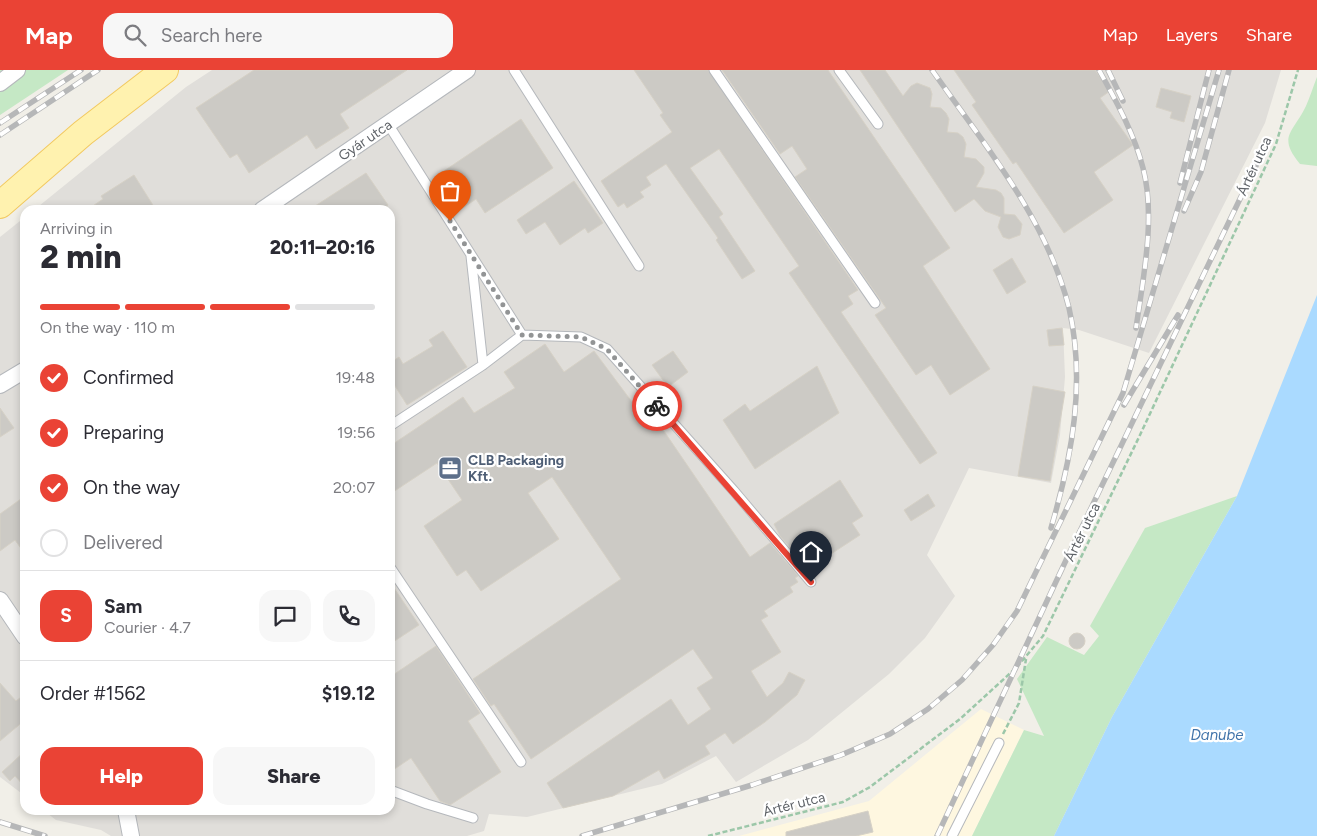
<!DOCTYPE html>
<html lang="en">
<head>
<meta charset="utf-8">
<style>
  :root { --surface:#fff; --page:#f7f7f7; --text:#2b2b33; --muted:#7c7c81; --line:#e1e1e2; --accent:#ea4335 }
  body { margin:0; font-family:Figtree,sans-serif; background:var(--page); color:var(--text); height:100vh; display:flex; flex-direction:column; font-size:19px; white-space:nowrap }
  * { box-sizing:border-box; margin:0 }
  p { font-size:16px; color:var(--muted) }
  .icon { flex:none; width:28px; height:28px; fill:none; stroke:currentColor; stroke-width:2; stroke-linecap:round; stroke-linejoin:round }
  .map { position:relative; flex:1; overflow:hidden }
  .drawer { position:absolute; left:20px; top:135px; width:375px; height:610px; display:flex; flex-direction:column; background:var(--surface); border-radius:15px; box-shadow:0 2px 8px #0003 }
  .drawer>* { flex:none }
  .pin { position:absolute; display:grid; place-items:center; width:42px; height:42px; color:#fff; margin:-51px -21px; border-radius:50% 50% 50% 0; rotate:-45deg; box-shadow:0 0 5px #0007 }
  .pin .icon { rotate:45deg }
  .courier { position:absolute; display:grid; place-items:center; width:50px; height:50px; margin:-25px; border:4px solid #ea4335; border-radius:50%; background:#fff; color:#222; box-shadow:0 1px 6px #0007 }
  .summary em { font-style:normal; font-weight:800 }
  .summary div { display:flex; flex-direction:column-reverse }
  .summary { display:flex; align-items:center; justify-content:space-between; height:85px; padding:0 20px }
  h1 { font-size:32px; font-weight:800; line-height:38px }
  .bar { display:grid; grid-template-columns:repeat(4,1fr); gap:8px 5px; align-content:center; height:60px; padding:0 20px }
  .bar i { height:6px; border-radius:4px; background:var(--line) }
  .bar .current { background:var(--accent) }
  .bar p { grid-column:span 4 }
  .line { display:flex; align-items:center; gap:12px; padding:0 20px; border-top:1px solid var(--line) }
  .line div { flex:1 }
  .round { display:grid; place-items:center; flex:none; width:52px; height:52px; border-radius:15px; background:var(--page) }
  ol { padding:0 20px; list-style:none }
  li { display:flex; align-items:center; gap:15px; height:55px }
  li p { margin-inline-start:auto }
  li .icon { padding:5px; border-radius:50%; background:var(--accent); color:#fff; stroke-width:4 }
  li:last-child { color:var(--muted) }
  li i { width:28px; height:28px; border:2px solid var(--line); border-radius:50% }
  .primary-button { display:flex; gap:10px; margin-top:auto; padding:10px 20px }
  .primary-button a { flex:1; height:58px; border-radius:15px; background:var(--accent); color:#fff; font-size:20px; font-weight:800; line-height:58px; text-align:center }
  .primary-button a+a { background:var(--page); color:var(--text) }
  header { display:flex; align-items:center; gap:30px; box-sizing:border-box; height:70px; padding:0 25px; background:var(--accent); color:#fff }
  header strong { font-size:24px }
  nav { display:flex; gap:28px; margin-inline-start:auto; font-size:18px }
  .search { width:350px; height:45px; background:var(--page); display:flex; align-items:center; gap:12px; box-sizing:border-box; padding:0 18px; border-radius:15px; color:var(--muted); font-size:19px }
  .map>svg:first-child { display:block }
</style>
</head>
<body>
<header>
<strong>Map</strong>
<div class="search"><svg class="icon" aria-label="search" viewBox="0 0 24 24"><circle cx="10" cy="10" r="6"/><path d="M15 15l6 6"/></svg>Search here</div>
<nav><a>Map</a><a>Layers</a><a>Share</a></nav>
</header>
<div class="map">
<svg width="1317" height="766" viewBox="0 0 1317 766">
  <rect width="100%" height="100%" fill="#f1efe8"/>
  <path fill="#fef7e0" d="M981,639L1024,660L972,766H739L869,731Z"/>
  <path fill="#e0deda" d="M212,0H1281L1265,53L1149,283L1079,260L1063,258L1065,307L1060,365L1051,413L969,398L927,485L955,526L925,568L889,604L808,670L736,712L716,686L662,714L527,747L489,744L484,761L467,766H111L101,760L56,750L43,740H390V140H34L186,17Z
    M25,147V726L0,707V167Z"/>
  <path fill="#c5e8c5" d="M0,0H68L0,45Z
    M1317,7V96L1300,94C1277,66 1293,63 1306,36C1310,27 1313,17 1317,7Z
    M1237,426L1112,647L1054,766H972L1024,660L1044,666L1017,609L1047,567L1084,585L1099,566L1090,556L1145,458Z"/>
  <path fill="#aadaff" d="M1317,225V766H1054L1112,647L1237,426Z"/>
  <path fill="#cccac5" stroke="#d6d1c6" d="M254,0H407L340,44L349,58L316,79L307,65L249,103L237,84L230,88L196,38Z
    M634,0H708L858,220L848,226L853,234L841,242L937,383L920,394L789,203L799,196L719,79L690,98L723,144L719,147L755,201L742,209L716,170L718,168L666,94L646,107L651,115L640,122L644,127L627,138L624,133L618,137L601,111L672,62L660,45L663,43Z
    M722,0H828L950,178L923,196L990,299L950,325L931,295L916,305L875,245L886,238L795,107L807,99L792,76L780,84Z
    M860,0H885L903,26L911,16L917,13L930,18L932,24L930,37L941,38L946,43L949,49L947,62L958,63L963,67L966,74L964,87L976,89L984,97V103L976,117L996,120L1001,123L1004,128V144L1015,145L1022,154L1020,165L1009,169L1003,167L998,157L1001,147L985,141L974,129L955,142Z
    M954,0H1095L1110,21L1100,28L1133,75L1094,102L1113,130L1064,163L1016,92L1013,94L972,35L976,32Z
    M1161,18L1191,26L1184,52L1170,48L1172,42L1156,37Z
    M521,49L553,98L485,143L476,129L461,139L438,105Z
    M366,103L388,135L380,140H309Z
    M134,105L156,140H87L103,129L101,126Z
    M574,111L603,153L588,163L585,158L560,175L545,152L526,164L517,150Z
    M1012,188L1026,212L1007,224L993,200Z
    M1062,258L1064,275L1049,276L1047,260Z
    M443,261L467,297L407,335L390,308V293L399,287L403,294L433,276L429,270Z
    M545,274L564,302L594,281L632,332L640,326L750,487L770,473L798,506L795,508L798,512L790,517L793,522L764,541L768,546L761,550L781,582L751,601L767,627L783,613L789,602L805,610L797,625L765,652L733,674L725,663L705,676L710,684L664,709L659,700L613,726L563,738L547,713L671,629L688,655L711,639L697,618L713,608L693,579L531,689L494,634L491,636L473,609L621,509L552,407L528,423L559,469L481,521L466,500L457,506L424,456L462,430L437,393L390,424V376L463,327L474,343L515,318L504,302Z
    M673,281L688,302L668,317L652,295Z
    M817,296L839,343L755,399L723,350L745,334L750,341Z
    M1033,316L1065,322L1050,411L1018,406Z
    M0,338L14,358L0,367Z
    M840,410L863,446L852,453L860,465L808,499L780,466L774,454Z
    M928,424L935,436L911,451L904,440Z
    M25,426V484L15,470L0,481V444Z
    M390,512L419,555L390,574Z
    M1069 571a8 8 0 1 1 16 0a8 8 0 1 1-16 0Z
    M436,576L480,643L468,651L501,702L450,735L440,731L411,688L390,702V607Z
    M0,613L16,631L25,624V650L0,671Z
    M25,681V717L15,706L10,711L2,702Z
    M868,741L873,762L856,766H786V762Z"/>
  <g fill="none" stroke-linecap="round" stroke-linejoin="round">
    <g stroke="#b5b8bc" stroke-width="11">
      <path id="lane" d="M514,0L639,196
        M714,0L875,233
        M839,0L878,54
        M388,54L522,265L483,295L390,356
        M471,186L483,295
        M522,265L581,267L607,279L734,421L811,512
        M390,497L521,692
        M390,720L427,734L473,748
        M952,766L999,673"/>
    </g>
    <g stroke="#b5b8bc" stroke-width="18">
      <path id="street" d="M0,13L17,0
        M262,140L467,0
        M0,315L25,300
        M0,530L25,567
        M126,740L131,766"/>
    </g>
    <g stroke="#f2c960" stroke-width="28">
      <path id="primary" d="M0,135L83,63L165,0"/>
    </g>
    <path stroke="#9cc7a9" stroke-width="2.5" stroke-dasharray="5 2.5" stroke-linecap="butt" d="M1003,664L1019,633L1026,589
      M708,766L843,732L870,717L960,649L1017,597L1043,566L1140,365L1276,74L1298,0"/>
    <use href="#lane" stroke="#fff" stroke-width="9"/>
    <use href="#street" stroke="#fff" stroke-width="16"/>
    <use href="#primary" stroke="#fff2af" stroke-width="26"/>
    <g stroke="#b6b7b8" stroke-width="5.5">
      <path id="rail" d="M932,0C983,73 1047,149 1069,238C1086,312 1072,387 1051,458
        M1099,0C1116,31 1134,63 1143,98C1156,147 1143,209 1136,258
        M1108,0L1123,31
        M0,53L81,0
        M0,65L98,0
        M1180,113L1209,0
        M1184,141L1201,102L1229,0
        M1124,335L1178,245
        M0,752L45,766
        M582,766L752,715L841,685L890,664L928,639L962,610L993,575L1017,541L1123,323L1219,0
        M937,766L1068,486L1264,79"/>
    </g>
    <use href="#rail" stroke="#fff" stroke-width="4" stroke-dasharray="11" stroke-linecap="butt"/>
  </g>
  <g fill="none" stroke-linecap="round" stroke-linejoin="round">
    <path stroke="#929495" stroke-width="5" stroke-dasharray="0 9" d="M450,151L522,265L581,267L607,279L657,336"/>
    <path stroke="#ea4335" stroke-width="6" d="M657,336L811,512"/>
  </g>
  <defs>
    <g id="office-square" transform="scale(1.25)"><rect x="-9" y="-9" width="18" height="18" rx="4" fill="#5c6f8a" stroke="#fff"/><path d="M-6-3h4V-5.5h4V-3h4V5H-6ZM-1-4.5V-3h2v-1.5ZM-6 0V1H6V0Z" fill="#fff"/></g>
  </defs>
  <g fill-rule="evenodd">
    <use href="#office-square" x="450" y="398"/>
  </g>
  <g text-anchor="middle" stroke-width="4.5" stroke-linejoin="round" paint-order="stroke">
    <g font-size="14" fill="#5f6368" stroke="#fff">
      <text transform="translate(365 70) rotate(-34)" y="5">Gyár utca</text>
      <text transform="translate(1254 96) rotate(-65)" y="5">Ártér utca</text>
      <text transform="translate(1082 462) rotate(-64)" y="5">Ártér utca</text>
      <text transform="translate(794 734) rotate(-14)" y="5">Ártér utca</text>
    </g>
    <g font-size="14" font-weight="bold" fill="#4e5e75" stroke="#fff" text-anchor="start">
      <text x="468" y="395">CLB Packaging<tspan x="468" dy="16">Kft.</tspan></text>
    </g>
    <g font-size="15" font-style="italic" fill="#4174aa" stroke="#fff">
      <text x="1217" y="670">Danube</text>
    </g>
  </g>
</svg>
<div class="pin" style="left:450px;top:151px;background:#ea580c"><svg class="icon" aria-label="bag" viewBox="0 0 24 24"><path d="M5 8h14l-1 12H6zM9 8a3 3 0 0 1 6 0"/></svg></div>
<div class="pin" style="left:811px;top:512px;background:#1f2937"><svg class="icon" aria-label="home" viewBox="0 0 24 24"><path d="M3 11l9-7 9 7M6 9v11h12V9"/></svg></div>
<div class="courier" style="left:657px;top:336px"><svg class="icon" aria-label="bike" viewBox="0 0 24 24"><circle cx="6" cy="16" r="4"/><circle cx="18" cy="16" r="4"/><path d="M6 16l4-8h5l3 8M10 8l3 8H6M13 5h3"/></svg></div>
<section class="drawer">
<div class="summary"><div><h1>2 min</h1><p>Arriving in</p></div><em>20:11–20:16</em></div>
<div class="bar"><i class="current"></i><i class="current"></i><i class="current"></i><i></i><p>On the way · 110 m</p></div>
<ol>
<li><svg class="icon" aria-label="check" viewBox="0 0 24 24"><path d="M5 12l5 5 9-10"/></svg>Confirmed<p>19:48</p></li>
<li><svg class="icon" aria-label="check" viewBox="0 0 24 24"><path d="M5 12l5 5 9-10"/></svg>Preparing<p>19:56</p></li>
<li><svg class="icon" aria-label="check" viewBox="0 0 24 24"><path d="M5 12l5 5 9-10"/></svg>On the way<p>20:07</p></li>
<li><i></i>Delivered</li>
</ol>
<div class="line" style="height:90px"><b class="round" style="background:var(--accent);color:#fff">S</b><div><b>Sam</b><p>Courier · 4.7</p></div><a class="round"><svg class="icon" aria-label="chat" viewBox="0 0 24 24"><path d="M4 5h16v11H9l-5 4z"/></svg></a><a class="round"><svg class="icon" aria-label="phone" viewBox="0 0 24 24"><path d="M5 4h4l2 5-3 2q2 4 5 5l2-3 5 2v4C11 20 4 13 5 4z"/></svg></a></div>
<div class="line" style="height:65px"><div>Order #1562</div><b>$19.12</b></div>
<div class="primary-button"><a>Help</a><a>Share</a></div>
</section>
</div>
</body>
</html>
